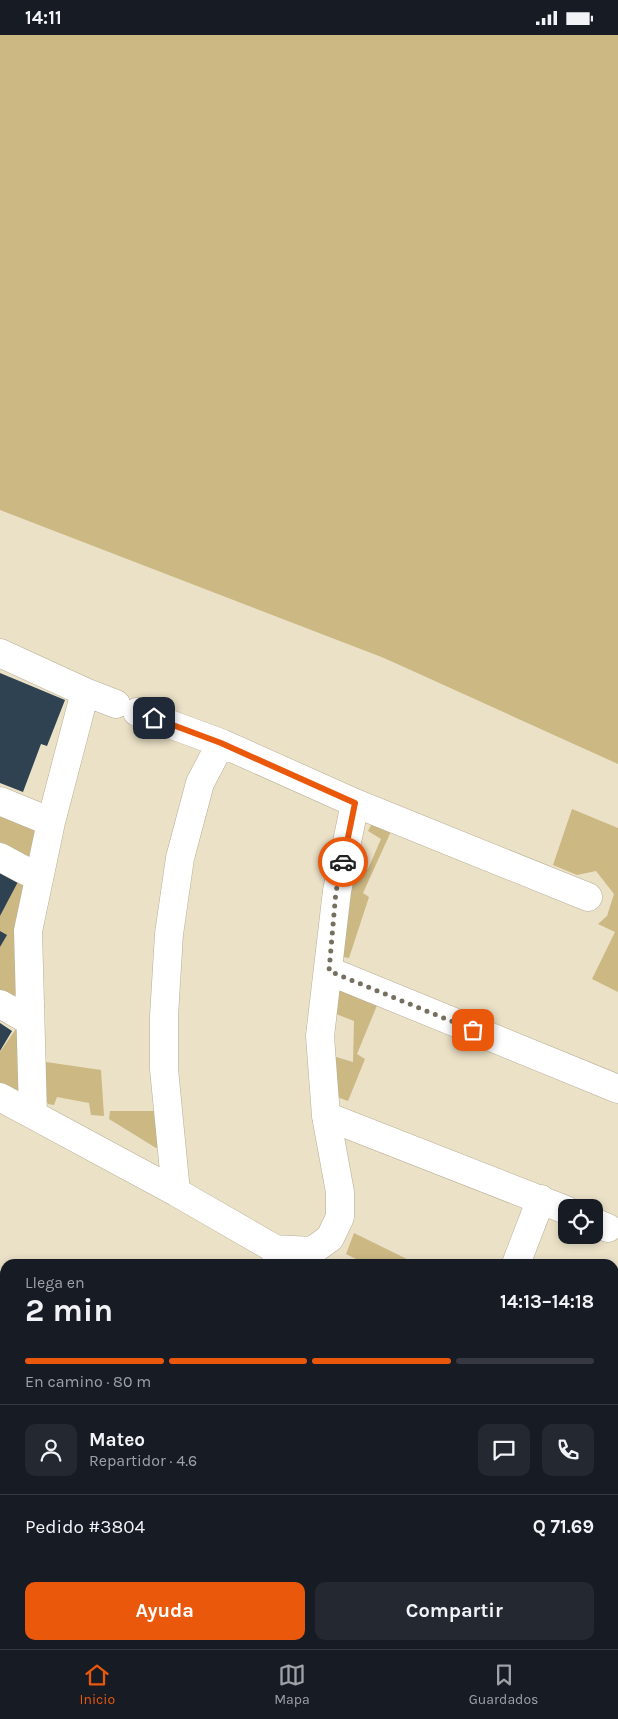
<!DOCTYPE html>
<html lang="es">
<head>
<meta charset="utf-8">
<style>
  :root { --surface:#171b24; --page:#242831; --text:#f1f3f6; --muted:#9ea1a6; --line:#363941; --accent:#ea580c }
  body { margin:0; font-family:Karla,sans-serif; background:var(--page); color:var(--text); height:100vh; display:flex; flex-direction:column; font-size:19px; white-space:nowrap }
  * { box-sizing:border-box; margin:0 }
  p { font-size:16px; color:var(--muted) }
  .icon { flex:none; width:28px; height:28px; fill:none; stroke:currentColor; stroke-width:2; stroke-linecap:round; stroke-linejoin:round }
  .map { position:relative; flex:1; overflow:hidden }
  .details { position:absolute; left:0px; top:1224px; width:619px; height:391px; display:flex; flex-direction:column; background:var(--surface); border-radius:15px 15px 0 0; box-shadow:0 2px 8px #0003 }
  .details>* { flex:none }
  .controls { position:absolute; left:558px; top:1164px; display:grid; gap:10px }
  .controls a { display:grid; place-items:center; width:45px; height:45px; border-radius:10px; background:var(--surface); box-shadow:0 2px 8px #0003; font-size:25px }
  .pin { position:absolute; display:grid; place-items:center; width:42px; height:42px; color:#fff; margin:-21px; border-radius:10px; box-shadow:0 2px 8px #0006 }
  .courier { position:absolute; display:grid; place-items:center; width:50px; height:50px; margin:-25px; border:4px solid #ea580c; border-radius:50%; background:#fff; color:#222; box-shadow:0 1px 6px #0007 }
  .summary em { font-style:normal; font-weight:700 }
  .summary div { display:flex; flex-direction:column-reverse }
  .summary { display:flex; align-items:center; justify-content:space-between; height:85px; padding:0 25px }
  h1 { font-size:32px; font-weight:700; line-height:38px }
  .bar { display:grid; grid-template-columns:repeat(4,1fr); gap:8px 5px; align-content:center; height:60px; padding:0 25px }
  .bar i { height:6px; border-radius:4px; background:var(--line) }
  .bar .current { background:var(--accent) }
  .bar p { grid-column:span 4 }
  .line { display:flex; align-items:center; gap:12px; padding:0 25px; border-top:1px solid var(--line) }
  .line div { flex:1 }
  .round { display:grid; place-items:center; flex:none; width:52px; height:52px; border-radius:10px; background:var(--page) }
  .action { display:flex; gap:10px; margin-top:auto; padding:10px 25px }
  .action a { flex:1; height:58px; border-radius:10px; background:var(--accent); color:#fff; font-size:20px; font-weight:700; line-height:58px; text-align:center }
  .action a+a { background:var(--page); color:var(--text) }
  .status { display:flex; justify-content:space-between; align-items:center; height:35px; padding:0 25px; background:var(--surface); direction:ltr }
  .status svg { height:14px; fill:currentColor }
  .menu { display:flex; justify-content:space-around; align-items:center; height:70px; border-top:1px solid var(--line); background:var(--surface); font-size:14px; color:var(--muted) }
  .menu a { display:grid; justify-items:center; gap:2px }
  .menu .current { color:var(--accent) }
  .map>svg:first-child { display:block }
</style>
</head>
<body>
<div class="status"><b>14:11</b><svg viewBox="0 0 49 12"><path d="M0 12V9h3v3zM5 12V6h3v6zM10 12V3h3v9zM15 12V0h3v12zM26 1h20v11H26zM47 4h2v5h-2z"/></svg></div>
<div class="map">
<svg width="618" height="1614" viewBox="0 0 618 1614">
  <rect width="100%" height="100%" fill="#ebe1c7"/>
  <path fill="#ccb883" d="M0,0H618V729L384,623L0,475Z
    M0,771L36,788L32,819L28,822L0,807Z
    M572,774L618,793V957L592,944L615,897L598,889L607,881L614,859L596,836L577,840L553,830Z
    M374,784L393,792L363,858L369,862L349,923L337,921L352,827L368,834L381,804L368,796Z
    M19,845L30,848L17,956L13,964L0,961V912L6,900L0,896V881Z
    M345,954L378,968L357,1019L365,1024L348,1066L337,1062L333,1021L353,1027L354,986L336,979L337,956Z
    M18,991L21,1062L0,1052V1017Z
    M46,1027L101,1035L104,1081L91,1080L89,1068L57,1062L54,1070L48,1069L44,1061Z
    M110,1076H155L163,1110L156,1113L109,1084Z
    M354,1198L417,1229H366L346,1219Z"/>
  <path fill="#2e4251" d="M0,638L65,665L47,711L41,709L23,757L0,748Z
    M0,836L19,845L0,881Z
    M0,896L7,900L0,912Z
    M0,988L12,996L0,1016Z"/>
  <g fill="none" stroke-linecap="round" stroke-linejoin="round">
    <g stroke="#b8ae95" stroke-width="29">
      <path id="minor" d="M0,618L85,657L116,669
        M137,677L221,708L355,768L588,862
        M0,766L51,787
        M0,822L39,843
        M329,936L618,1054
        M0,969L30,986
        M0,1062L176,1157L289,1222
        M33,1079L28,896L51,787L85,657
        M326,1081L566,1175
        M176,1157L164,1034V981L169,899L180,823L200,748L221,708
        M594,1187L608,1193
        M273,1214L312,1216L330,1203L340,1182V1157L326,1081L320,1001L337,856L355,768
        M516,1229L541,1164
        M614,1392L618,1394
        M0,1573L5,1577
        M50,1610L56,1614
        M158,1614L161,1610"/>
    </g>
    <use href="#minor" stroke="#fff" stroke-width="28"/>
  </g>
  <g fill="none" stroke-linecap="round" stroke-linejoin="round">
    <path stroke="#756f5f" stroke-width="5" stroke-dasharray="0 9" d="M343,827L336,856L329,936L473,995"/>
    <path stroke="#ea580c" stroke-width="6" d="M154,683L221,708L355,768L343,827"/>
  </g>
</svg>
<div class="controls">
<a><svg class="icon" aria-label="locate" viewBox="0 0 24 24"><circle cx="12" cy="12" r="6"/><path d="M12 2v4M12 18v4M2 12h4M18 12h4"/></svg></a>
</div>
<div class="pin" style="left:473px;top:995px;background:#ea580c"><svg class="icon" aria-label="bag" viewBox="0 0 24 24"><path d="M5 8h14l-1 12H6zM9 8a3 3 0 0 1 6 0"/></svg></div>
<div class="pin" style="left:154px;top:683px;background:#1f2937"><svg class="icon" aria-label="home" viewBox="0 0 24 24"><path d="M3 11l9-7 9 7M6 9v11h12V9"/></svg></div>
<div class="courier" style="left:343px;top:827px"><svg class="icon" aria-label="car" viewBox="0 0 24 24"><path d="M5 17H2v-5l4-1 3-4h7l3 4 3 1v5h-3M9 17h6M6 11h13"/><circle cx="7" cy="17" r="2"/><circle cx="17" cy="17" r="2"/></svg></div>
<section class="details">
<div class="summary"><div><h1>2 min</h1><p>Llega en</p></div><em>14:13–14:18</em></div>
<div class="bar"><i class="current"></i><i class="current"></i><i class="current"></i><i></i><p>En camino · 80 m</p></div>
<div class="line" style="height:90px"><a class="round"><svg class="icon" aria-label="person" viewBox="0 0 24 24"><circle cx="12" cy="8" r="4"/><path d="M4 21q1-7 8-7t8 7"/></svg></a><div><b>Mateo</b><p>Repartidor · 4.6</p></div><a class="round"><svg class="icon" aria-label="chat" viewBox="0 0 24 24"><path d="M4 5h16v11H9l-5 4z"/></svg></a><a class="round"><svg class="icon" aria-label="phone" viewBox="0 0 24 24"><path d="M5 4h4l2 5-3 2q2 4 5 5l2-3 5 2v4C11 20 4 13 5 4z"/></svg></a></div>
<div class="line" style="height:65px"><div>Pedido #3804</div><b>Q 71.69</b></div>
<div class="action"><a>Ayuda</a><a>Compartir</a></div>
</section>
</div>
<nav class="menu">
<a class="current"><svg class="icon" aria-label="home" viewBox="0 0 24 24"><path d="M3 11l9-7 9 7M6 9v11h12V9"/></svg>Inicio</a>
<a><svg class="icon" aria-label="map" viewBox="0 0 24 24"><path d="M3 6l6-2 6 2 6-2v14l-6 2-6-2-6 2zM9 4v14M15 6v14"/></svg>Mapa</a>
<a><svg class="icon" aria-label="saved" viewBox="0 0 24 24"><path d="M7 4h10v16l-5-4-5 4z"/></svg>Guardados</a>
</nav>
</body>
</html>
